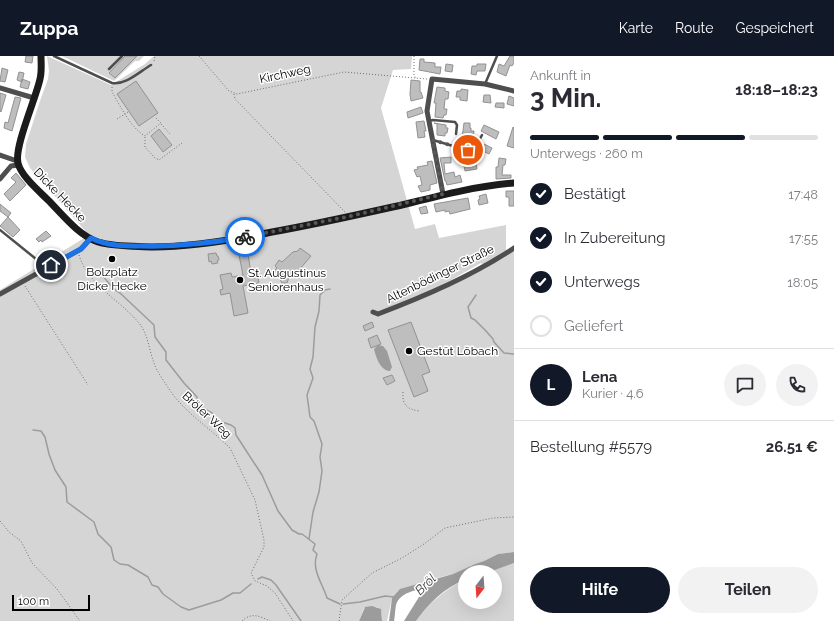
<!DOCTYPE html>
<html lang="de">
<head>
<meta charset="utf-8">
<style>
  :root { --surface:#fff; --page:#f2f2f3; --text:#2b2b33; --muted:#7c7c81; --line:#e1e1e2; --accent:#111827 }
  body { margin:0; font-family:Raleway,sans-serif; background:var(--page); color:var(--text); height:100vh; display:flex; flex-direction:column; font-size:15px; white-space:nowrap }
  * { box-sizing:border-box; margin:0 }
  p { font-size:13px; color:var(--muted) }
  .icon { flex:none; width:22px; height:22px; fill:none; stroke:currentColor; stroke-width:2; stroke-linecap:round; stroke-linejoin:round }
  .map { position:relative; flex:1; overflow:hidden }
  .panel { display:flex; flex-direction:column; background:var(--surface); width:320px }
  .panel>* { flex:none }
  .needle { width:26px; rotate:197deg }
  .controls { position:absolute; left:458px; top:509px; display:grid; gap:8px }
  .controls a { display:grid; place-items:center; width:44px; height:44px; border-radius:50%; background:var(--surface); box-shadow:0 4px 16px #0002; font-size:20px }
  .scale { position:absolute; left:12px; bottom:10px; width:78px; box-sizing:border-box; padding-left:4px; border:2px solid #000; border-top:0; font-size:11px; line-height:14px; white-space:nowrap; color:#000; -webkit-text-stroke:3px #fff; paint-order:stroke }
  .pin { position:absolute; display:grid; place-items:center; width:34px; height:34px; color:#fff; margin:-17px; border:2px solid #fff; border-radius:50%; box-shadow:0 1px 4px #0007 }
  .courier { position:absolute; display:grid; place-items:center; width:40px; height:40px; margin:-20px; border:3px solid #1a73e8; border-radius:50%; background:#fff; color:#222; box-shadow:0 1px 5px #0007 }
  .summary em { font-style:normal; font-weight:700 }
  .summary div { display:flex; flex-direction:column-reverse }
  .summary { display:flex; align-items:center; justify-content:space-between; height:68px; padding:0 16px }
  h1 { font-size:26px; font-weight:700; line-height:30px }
  .bar { display:grid; grid-template-columns:repeat(4,1fr); gap:6px 4px; align-content:center; height:48px; padding:0 16px }
  .bar i { height:5px; border-radius:3px; background:var(--line) }
  .bar .selected { background:var(--accent) }
  .bar p { grid-column:span 4 }
  .line { display:flex; align-items:center; gap:10px; padding:0 16px; border-top:1px solid var(--line) }
  .line div { flex:1 }
  .round { display:grid; place-items:center; flex:none; width:42px; height:42px; border-radius:21px; background:var(--page) }
  ol { padding:0 16px; list-style:none }
  li { display:flex; align-items:center; gap:12px; height:44px }
  li p { margin-inline-start:auto }
  li .icon { padding:4px; border-radius:50%; background:var(--accent); color:#fff; stroke-width:4 }
  li:last-child { color:var(--muted) }
  li i { width:22px; height:22px; border:2px solid var(--line); border-radius:50% }
  .action { display:flex; gap:8px; margin-top:auto; padding:8px 16px }
  .action a { flex:1; height:46px; border-radius:24px; background:var(--accent); color:#fff; font-size:16px; font-weight:700; line-height:46px; text-align:center }
  .action a+a { background:var(--page); color:var(--text) }
  header { display:flex; align-items:center; gap:24px; box-sizing:border-box; height:56px; padding:0 20px; background:var(--accent); color:#fff }
  header strong { font-size:19px }
  nav { display:flex; gap:22px; margin-inline-start:auto; font-size:14px }
  main { display:flex; flex:1; min-height:0 }
  .map>svg:first-child { display:block }
</style>
</head>
<body>
<header>
<strong>Zuppa</strong>
<nav><a>Karte</a><a>Route</a><a>Gespeichert</a></nav>
</header>
<main>
<div class="map">
<svg width="514" height="565" viewBox="0 0 514 565">
  <rect width="100%" height="100%" fill="#fff"/>
  <path fill="#d5d5d5" fill-rule="evenodd" d="M47,0L111,29L145,8L154,0H412L411,13L393,14L381,52L415,173L435,168L439,182L506,169V199L514,194V496L498,498L484,505L475,508L453,518L437,522L392,542L387,565H382C382,549 378,550 364,552L359,565H0V234L89,179L30,112L25,101L26,88L40,45L48,23L49,15ZM481,207L486,212L438,236L439,231Z
    M62,0H144L139,5H135L114,25Z
    M514,507V565H416C428,548 446,532 465,524V546H495V516H487Z"/>
  <path fill="#9c9c9c" d="M378,289L383,290L387,295L392,311L390,315C381,315 376,302 374,293Z
    M514,496V507L489,516H465V524C445,531 428,548 416,565H404L419,541L428,532C416,534 400,536 396,549C395,554 395,560 394,565H389L392,542L400,533L453,518L475,508L484,505L498,498Z
    M372,550L381,553L382,565H359L365,551Z"/>
  <g fill="none" stroke-linecap="round" stroke-linejoin="round">
    <path stroke="#9c9c9c" stroke-width="1.5" d="M97,215C106,221 111,233 120,237L154,269L155,281L166,296V304L184,327L197,341L198,346L203,352L212,357L219,365L231,369L235,372L236,379L262,419L278,455L292,474L299,478H302L315,488L313,494L317,498C311,514 323,528 327,542L340,548
      M476,239L468,251L471,262L475,264L486,275L493,283L494,286L504,297L514,298
      M33,374L41,375L45,381L49,398L55,414L66,431L67,446L94,466L98,478L111,491L114,504L120,508L128,509L148,521L152,529L158,531L163,538L181,551L189,554L221,544L233,537H240L251,528
      M309,483L313,456L319,436L322,415L320,401L322,388L314,365L310,361L307,339L313,322L310,313L313,301L315,271L319,255L320,239L325,234L330,233
      M258,523L262,521L271,524L276,529L301,565
      M343,548L360,546L385,540L394,541"/>
  </g>
  <path fill="#bebebe" stroke="#929292" d="M26,0H33L32,7L25,6Z
    M125,0H137L115,22L109,17Z
    M510,0H514V7L512,10L510,9L506,20L497,16L499,8L504,10Z
    M420,3H424V6L435,7V11H441L440,18L419,14Z
    M446,8L453,9L452,16L445,15Z
    M477,8H486L485,15H477L476,19L471,18L472,10H477Z
    M2,12L8,14L5,26L0,25Z
    M19,16L24,17L22,26L17,24Z
    M22,23L30,26L28,33L20,31Z
    M411,24L420,25V36H421L423,42L411,45L410,38Z
    M136,25L158,57L139,70L117,38Z
    M437,31L445,32V35L449,36L448,43H445L444,53H447L446,59H444L443,62L435,61L436,47H434Z
    M461,33L468,34L467,45L460,44V41H456L457,35H461Z
    M0,37L6,39L1,56L0,55Z
    M484,39H490L491,47L483,46Z
    M509,40L514,42V50L507,48Z
    M15,41L21,42L12,75L4,72L5,66L8,67Z
    M496,47H504V52L495,51Z
    M421,51L423,57L408,62L407,56Z
    M424,65L426,75H424L425,81L418,82L416,66Z
    M434,67L446,69V72H448L447,77H445V80L437,79V68Z
    M464,67H470V72H471V75H474L473,81L471,80L470,83L462,82Z
    M484,69L499,76L496,83L481,75Z
    M513,71L514,72V92L507,90Z
    M159,73L172,89L163,96L151,80Z
    M484,88L492,92L489,98L481,94Z
    M451,101V107H444L445,118L454,116L455,121L460,119L462,126L447,129L446,125H445L440,102Z
    M470,102H475L477,113L465,115L463,104L470,107Z
    M499,102L506,103L505,109H503L502,119H511V122L496,123V111H498Z
    M432,105L437,127L430,129V134L421,136L418,130L422,129L420,120L417,121L414,114L418,113L417,111L428,109L427,106Z
    M16,117L26,129L10,145L4,138L16,126L11,122Z
    M506,135H514V150H509V141H506Z
    M486,138L488,147L479,149L478,144L480,143L479,140Z
    M468,142L470,153L450,158L449,155L445,156V154L436,156L434,148Z
    M0,148L11,157L8,161L0,155Z
    M426,150L428,157L421,158L419,152Z
    M8,161L20,174L13,181L0,170Z
    M46,175L51,180L42,186L41,184L39,186L36,183Z
    M247,192L251,217L257,216L259,227H257V230L253,231V228L243,230L248,257L234,260L230,237L221,239L220,234L223,233L220,219L231,217L232,221L243,219L238,194Z
    M300,192L311,200L299,214L289,221L287,227H282L275,214L277,212L275,210L279,204L282,206L293,196L298,195Z
    M216,197L217,200H218L219,204L217,205L218,207L212,208L211,205L209,206L208,198Z
    M372,266L374,271L365,275L363,270Z
    M411,266L430,316L422,319L428,335L414,341L388,274Z
    M377,279L381,288L371,292L368,283Z
    M392,319L395,325L387,329L383,322Z"/>
  <g fill="none" stroke-linecap="round" stroke-linejoin="round">
    <path stroke="#707070" stroke-width="1" stroke-dasharray="1 2" stroke-linecap="butt" d="M199,0L229,35L237,38L344,16L427,23
      M414,0V19L416,22
      M154,5L155,0
      M112,31V36C121,51 130,71 145,80L161,67L156,62
      M234,38L235,43L345,156
      M117,63L128,56
      M161,68L171,79
      M145,81V91L155,102L159,104L182,87
      M79,199C88,229 120,244 139,267C148,278 149,294 154,307C157,316 164,325 169,333C185,357 210,372 230,392L255,444L264,484V491L251,517L255,525L267,530L275,537L293,565
      M25,230L88,329
      M403,336C402,349 407,353 419,355
      M0,465L9,476L21,485L32,507L57,533L80,565
      M242,565C252,556 259,560 270,565
      M339,565L342,544L372,517L402,502L424,488L445,472L493,462L514,461"/>
    <path stroke="#4e4e4e" stroke-width="2.5" d="M54,0L112,27C126,29 139,16 151,9
      M109,13L122,0
      M485,28L497,0
      M429,65L433,64L455,66L457,69L456,78
      M433,84L473,96L482,79
      M0,174L41,207"/>
    <path stroke="#4e4e4e" stroke-width="5" d="M0,32L34,42
      M0,99L17,105
      M0,123L11,110L18,109
      M443,138L427,55L432,23L485,28L514,35
      M0,238L81,193L91,182
      M373,256L378,258C425,240 472,220 514,192"/>
    <path stroke="#1b1b1b" stroke-width="7" d="M41,0C41,7 42,15 40,23C36,42 14,91 18,107C21,120 39,135 48,144C63,159 78,179 98,186C115,191 135,190 153,191C193,191 233,184 272,176C317,168 361,158 406,148C442,139 477,130 514,127"/>
  </g>
  <g fill="none" stroke-linecap="round" stroke-linejoin="round">
    <path stroke="#595959" stroke-width="4" stroke-dasharray="0 7.2" d="M245,181L351,160L443,138L432,84L468,94"/>
    <path stroke="#1a73e8" stroke-width="5" d="M51,209L81,193L91,182C107,190 124,190 142,190C177,191 211,187 245,181"/>
  </g>
  <g fill="#000" stroke="#fff" stroke-width="1.5">
    <circle cx="112" cy="203" r="4"/>
    <circle cx="240" cy="224" r="4"/>
    <circle cx="409" cy="295" r="4"/>
  </g>
  <g text-anchor="middle" stroke-width="3" stroke-linejoin="round" paint-order="stroke">
    <g font-size="12" fill="#000" stroke="#fff">
      <text transform="translate(285 18) rotate(-12)" y="4">Kirchweg</text>
      <text transform="translate(60 139) rotate(46)" y="4">Dicke Hecke</text>
      <text transform="translate(440 218) rotate(-26)" y="4">Altenbödinger Straße</text>
      <text transform="translate(207 359) rotate(43)" y="4">Bröler Weg</text>
    </g>
    <g font-size="12" fill="#000" stroke="#fff" text-anchor="start">
      <text x="112" y="220" text-anchor="middle">Bolzplatz<tspan x="112" dy="14">Dicke Hecke</tspan></text>
      <text x="248" y="221">St. Augustinus<tspan x="248" dy="14">Seniorenhaus</tspan></text>
      <text x="417" y="299">Gestüt Löbach</text>
    </g>
    <g font-size="13" font-style="italic" fill="#3d3d3d" stroke="#fff">
      <text transform="translate(425 528) rotate(-45)" y="5">Bröl</text>
    </g>
  </g>
</svg>
<div class="controls">
<a><svg class="needle" viewBox="-14 -14 28 28"><path d="M0-13l5 13h-10z" fill="#e53935"/><path d="M0 13l5-13h-10z" fill="#7c7c81"/></svg></a>
</div>
<div class="scale">100 m</div>
<div class="pin" style="left:468px;top:94px;background:#ea580c"><svg class="icon" aria-label="bag" viewBox="0 0 24 24"><path d="M5 8h14l-1 12H6zM9 8a3 3 0 0 1 6 0"/></svg></div>
<div class="pin" style="left:51px;top:209px;background:#1f2937"><svg class="icon" aria-label="home" viewBox="0 0 24 24"><path d="M3 11l9-7 9 7M6 9v11h12V9"/></svg></div>
<div class="courier" style="left:245px;top:181px"><svg class="icon" aria-label="bike" viewBox="0 0 24 24"><circle cx="6" cy="16" r="4"/><circle cx="18" cy="16" r="4"/><path d="M6 16l4-8h5l3 8M10 8l3 8H6M13 5h3"/></svg></div>
</div>
<section class="panel">
<div class="summary"><div><h1>3 Min.</h1><p>Ankunft in</p></div><em>18:18–18:23</em></div>
<div class="bar"><i class="selected"></i><i class="selected"></i><i class="selected"></i><i></i><p>Unterwegs · 260 m</p></div>
<ol>
<li><svg class="icon" aria-label="check" viewBox="0 0 24 24"><path d="M5 12l5 5 9-10"/></svg>Bestätigt<p>17:48</p></li>
<li><svg class="icon" aria-label="check" viewBox="0 0 24 24"><path d="M5 12l5 5 9-10"/></svg>In Zubereitung<p>17:55</p></li>
<li><svg class="icon" aria-label="check" viewBox="0 0 24 24"><path d="M5 12l5 5 9-10"/></svg>Unterwegs<p>18:05</p></li>
<li><i></i>Geliefert</li>
</ol>
<div class="line" style="height:72px"><b class="round" style="background:var(--accent);color:#fff">L</b><div><b>Lena</b><p>Kurier · 4.6</p></div><a class="round"><svg class="icon" aria-label="chat" viewBox="0 0 24 24"><path d="M4 5h16v11H9l-5 4z"/></svg></a><a class="round"><svg class="icon" aria-label="phone" viewBox="0 0 24 24"><path d="M5 4h4l2 5-3 2q2 4 5 5l2-3 5 2v4C11 20 4 13 5 4z"/></svg></a></div>
<div class="line" style="height:52px"><div>Bestellung #5579</div><b>26.51 €</b></div>
<div class="action"><a>Hilfe</a><a>Teilen</a></div>
</section>
</main>
</body>
</html>
